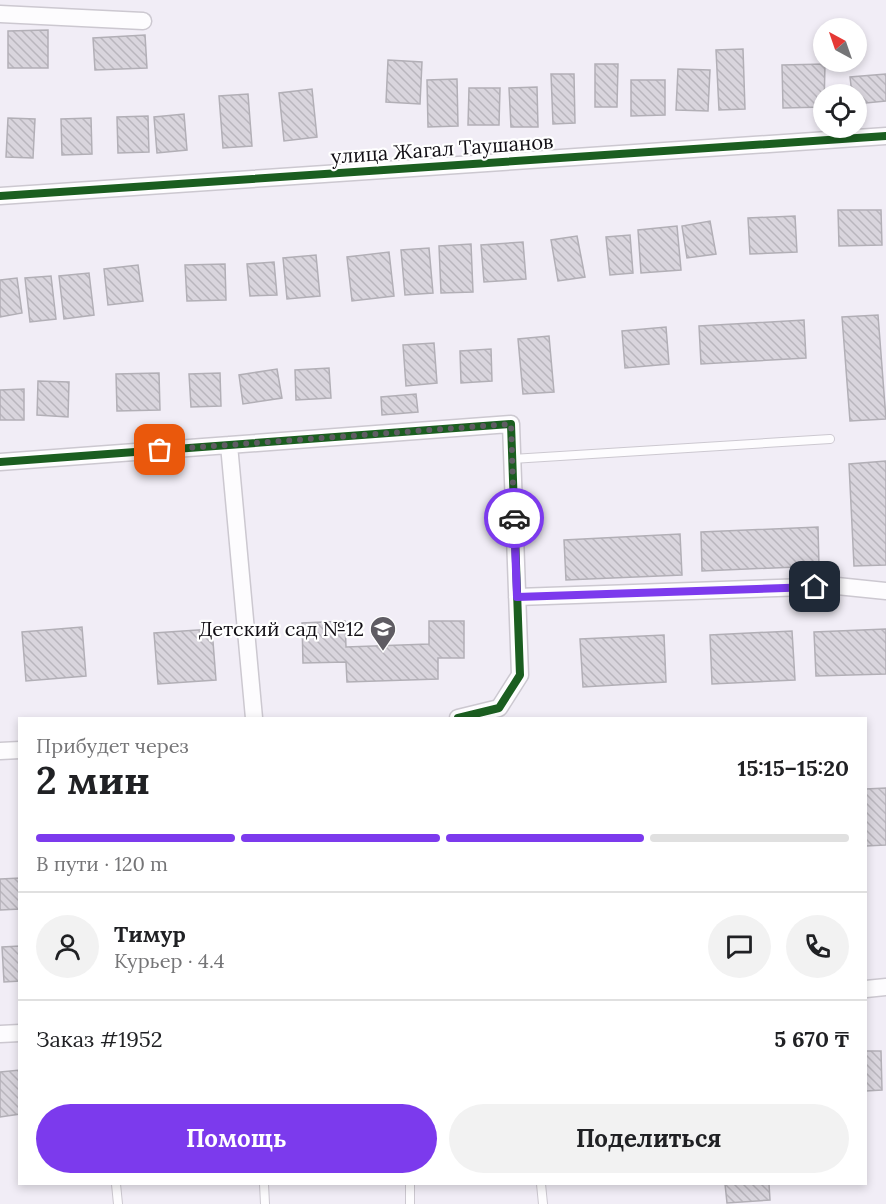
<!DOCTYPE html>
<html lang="ru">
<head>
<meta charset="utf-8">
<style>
  :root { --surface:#fff; --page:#f2f2f2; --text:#202124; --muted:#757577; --line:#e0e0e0; --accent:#7c3aed }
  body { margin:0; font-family:Lora,serif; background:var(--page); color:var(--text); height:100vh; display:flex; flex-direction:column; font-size:22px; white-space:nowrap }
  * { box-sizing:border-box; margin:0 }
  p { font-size:20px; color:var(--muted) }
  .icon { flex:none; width:33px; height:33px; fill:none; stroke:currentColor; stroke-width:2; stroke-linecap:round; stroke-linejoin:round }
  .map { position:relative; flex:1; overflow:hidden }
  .drawer { position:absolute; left:18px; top:717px; width:849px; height:468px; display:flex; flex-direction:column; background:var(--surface); border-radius:0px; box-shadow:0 3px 9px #0003 }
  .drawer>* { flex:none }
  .needle { width:39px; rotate:320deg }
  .fabs { position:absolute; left:813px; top:18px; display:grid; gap:12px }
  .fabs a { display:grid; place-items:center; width:54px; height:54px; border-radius:50%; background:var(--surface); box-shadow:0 3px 9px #0003; font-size:30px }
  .pin { position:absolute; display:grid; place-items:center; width:51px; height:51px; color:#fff; margin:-26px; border-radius:12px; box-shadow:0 3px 9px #0006 }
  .courier { position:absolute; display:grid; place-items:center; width:60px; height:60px; margin:-30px; border:4px solid #7c3aed; border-radius:50%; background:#fff; color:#222; box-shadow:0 2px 8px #0007 }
  .overview em { font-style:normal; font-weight:700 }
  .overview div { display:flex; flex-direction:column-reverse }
  .overview { display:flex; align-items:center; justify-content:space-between; height:102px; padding:0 18px }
  h1 { font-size:39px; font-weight:700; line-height:45px }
  .bar { display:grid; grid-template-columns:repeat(4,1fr); gap:9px 6px; align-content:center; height:72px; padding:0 18px }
  .bar i { height:8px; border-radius:4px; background:var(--line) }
  .bar .on { background:var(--accent) }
  .bar p { grid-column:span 4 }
  .line { display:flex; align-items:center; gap:15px; padding:0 18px; border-top:2px solid var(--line) }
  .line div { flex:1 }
  .round { display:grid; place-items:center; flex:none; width:63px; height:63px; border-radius:32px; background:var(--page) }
  .action { display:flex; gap:12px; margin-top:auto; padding:12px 18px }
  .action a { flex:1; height:69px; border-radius:36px; background:var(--accent); color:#fff; font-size:24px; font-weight:700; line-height:69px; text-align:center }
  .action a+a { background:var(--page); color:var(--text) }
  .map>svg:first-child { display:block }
</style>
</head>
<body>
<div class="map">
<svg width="886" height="1204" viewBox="0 0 886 1204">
  <defs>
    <pattern id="building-back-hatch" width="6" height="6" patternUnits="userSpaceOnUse" patternTransform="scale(1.5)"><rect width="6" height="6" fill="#d9d5dd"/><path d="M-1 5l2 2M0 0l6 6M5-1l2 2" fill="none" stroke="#b9b6bd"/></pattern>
  </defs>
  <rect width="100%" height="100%" fill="#f1edf6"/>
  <path fill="url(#building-back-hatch)" stroke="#b2afb6" stroke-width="1.5" d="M48,30V68H8V31Z
    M145,35L147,68L95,70L93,38Z
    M743,49L745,109L719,110L716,50Z
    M388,60L422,62L420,104L386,102Z
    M595,64H618L617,107H595Z
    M825,64L824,107L783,108L782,65Z
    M678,69L710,70L708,111L676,110Z
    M551,74H574L575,123L553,124Z
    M886,74V101L856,104V94H852L850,77Z
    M457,79L458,126L428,127L427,80Z
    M631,80H665V115L631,116Z
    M537,87L538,127H511L509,88Z
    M469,88H500L499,125H468Z
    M312,89L317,137L284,141L279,93Z
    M248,94L252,146L223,148L219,96Z
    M184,114L187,150L157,153L154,117Z
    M148,116L149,152L118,153L117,117Z
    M8,118L35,119L33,158L6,157Z
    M91,118L92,154L62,155L61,119Z
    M838,210H881L882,245L839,246Z
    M795,216L797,252L750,254L748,218Z
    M710,221L716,254L687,258L682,226Z
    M677,226L681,270L641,273L638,230Z
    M630,235L633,273L610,275L606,237Z
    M577,236L585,277L558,281L551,240Z
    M523,242L526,279L484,282L481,245Z
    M471,244L473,292L441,293L439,246Z
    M429,248L433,293L405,295L401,250Z
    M389,252L394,296L352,301L347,257Z
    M316,255L320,296L287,299L283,258Z
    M274,262L277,295L250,296L247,264Z
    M225,264L226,300L187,301L185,265Z
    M138,265L143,301L108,305L104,269Z
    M89,273L94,315L64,319L59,276Z
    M51,276L56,319L30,322L25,278Z
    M17,278L22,313L0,317V280Z
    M878,315L886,419L850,421L842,317Z
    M804,320L806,358L701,364L699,326Z
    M666,327L669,364L625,368L622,331Z
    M549,336L554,392L523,394L518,339Z
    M434,343L437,383L406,386L403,345Z
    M491,349L492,381L461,383L460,351Z
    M329,368L331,398L296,400L295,370Z
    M277,369L282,398L243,404L239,375Z
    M159,373L160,410L117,411L116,374Z
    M220,373L221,406L191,407L189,374Z
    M38,381L69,382L68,417L37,415Z
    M24,389V420H0V390Z
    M416,394L418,412L382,415L381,397Z
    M886,461V565L854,566L849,464Z
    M818,527L819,566L702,571L701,532Z
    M680,534L682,575L566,580L564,540Z
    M345,621L346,647L429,644V621H464V658H438V679L347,682L346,662L303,663L302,623Z
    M82,627L86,676L26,681L22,632Z
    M212,629L216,680L158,684L154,633Z
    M886,629V674L816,676L814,632Z
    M792,631L795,680L712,684L710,635Z
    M664,635L666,682L583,687L580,639Z
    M886,788V845L866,846V789Z
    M20,878V909L0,910V879Z
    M20,946V981L4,982L2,947Z
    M866,1051H881L882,1090L866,1091Z
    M20,1070V1114L0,1117V1072Z
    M725,1184H769L770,1200L727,1203Z"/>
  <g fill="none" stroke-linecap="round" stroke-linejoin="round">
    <g stroke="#ccc8d0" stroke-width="10">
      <path id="service" d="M512,459L830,439
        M116,1184L118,1204
        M264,1184L265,1204
        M410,1184V1204
        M541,1184L543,1204"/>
    </g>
    <g stroke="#ccc8d0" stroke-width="19">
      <path id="minor" d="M0,14L143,21
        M0,196L886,136
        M229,445L254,718
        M0,462L511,424L520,675L499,708L458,718
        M517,597L837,586L886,591
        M0,751L20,750
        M866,989L886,987
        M0,1034L20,1033"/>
    </g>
    <use href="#service" stroke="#fdfcfe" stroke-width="8"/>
    <use href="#minor" stroke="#fdfcfe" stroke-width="16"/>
    <g stroke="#fff" stroke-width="11">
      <path id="cycleway" d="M0,196L886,136
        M0,462L511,424L520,675L499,708L458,718"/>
    </g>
    <use href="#cycleway" stroke="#1b5e20" stroke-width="8"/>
  </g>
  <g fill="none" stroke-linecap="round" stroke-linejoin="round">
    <path stroke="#5f5c63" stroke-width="6" stroke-dasharray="0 10.8" d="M160,450L511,424L514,518"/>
    <path stroke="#7c3aed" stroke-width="8" d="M514,518L517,597L815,587"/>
  </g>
  <defs>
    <g id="school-pin" transform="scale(1.35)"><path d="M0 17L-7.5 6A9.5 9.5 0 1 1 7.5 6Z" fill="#5f5c63" stroke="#fff"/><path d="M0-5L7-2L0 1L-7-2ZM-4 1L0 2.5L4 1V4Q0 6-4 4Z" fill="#fff"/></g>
  </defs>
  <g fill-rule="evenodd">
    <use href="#school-pin" x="383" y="629"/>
  </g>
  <g text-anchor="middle" stroke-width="4.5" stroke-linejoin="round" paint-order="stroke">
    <g font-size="20" fill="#110e14" stroke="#fff">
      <text transform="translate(442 149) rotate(-4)" y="7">улица Жагал Таушанов</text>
    </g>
    <g font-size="20" fill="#110e14" stroke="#fff" text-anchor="end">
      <text x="364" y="636">Детский сад №12</text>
    </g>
  </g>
</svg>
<div class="fabs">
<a><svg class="needle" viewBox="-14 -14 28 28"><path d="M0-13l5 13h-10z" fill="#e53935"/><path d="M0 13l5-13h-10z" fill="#757577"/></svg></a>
<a><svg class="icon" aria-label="locate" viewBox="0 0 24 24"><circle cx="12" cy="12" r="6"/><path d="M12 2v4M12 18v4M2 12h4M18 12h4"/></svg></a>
</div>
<div class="pin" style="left:160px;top:450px;background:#ea580c"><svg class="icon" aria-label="bag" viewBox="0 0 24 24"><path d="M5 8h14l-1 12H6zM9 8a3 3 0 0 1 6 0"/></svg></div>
<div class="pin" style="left:815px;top:587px;background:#1f2937"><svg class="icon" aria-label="home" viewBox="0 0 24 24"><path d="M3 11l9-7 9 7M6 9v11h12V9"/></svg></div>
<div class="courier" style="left:514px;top:518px"><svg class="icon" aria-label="car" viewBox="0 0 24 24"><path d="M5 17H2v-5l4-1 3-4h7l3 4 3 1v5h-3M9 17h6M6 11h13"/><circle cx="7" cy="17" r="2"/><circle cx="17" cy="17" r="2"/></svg></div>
<section class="drawer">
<div class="overview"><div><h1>2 мин</h1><p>Прибудет через</p></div><em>15:15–15:20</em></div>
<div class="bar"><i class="on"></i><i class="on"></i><i class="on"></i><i></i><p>В пути · 120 m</p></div>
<div class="line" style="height:108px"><a class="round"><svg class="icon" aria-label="person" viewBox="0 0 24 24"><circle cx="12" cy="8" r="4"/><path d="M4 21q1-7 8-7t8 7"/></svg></a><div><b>Тимур</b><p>Курьер · 4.4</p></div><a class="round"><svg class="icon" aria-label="chat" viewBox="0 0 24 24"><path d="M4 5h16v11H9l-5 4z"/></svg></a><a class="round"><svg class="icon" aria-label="phone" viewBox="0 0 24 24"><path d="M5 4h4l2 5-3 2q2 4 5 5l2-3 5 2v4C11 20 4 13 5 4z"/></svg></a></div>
<div class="line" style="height:78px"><div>Заказ #1952</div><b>5 670 ₸</b></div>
<div class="action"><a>Помощь</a><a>Поделиться</a></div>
</section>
</div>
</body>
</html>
